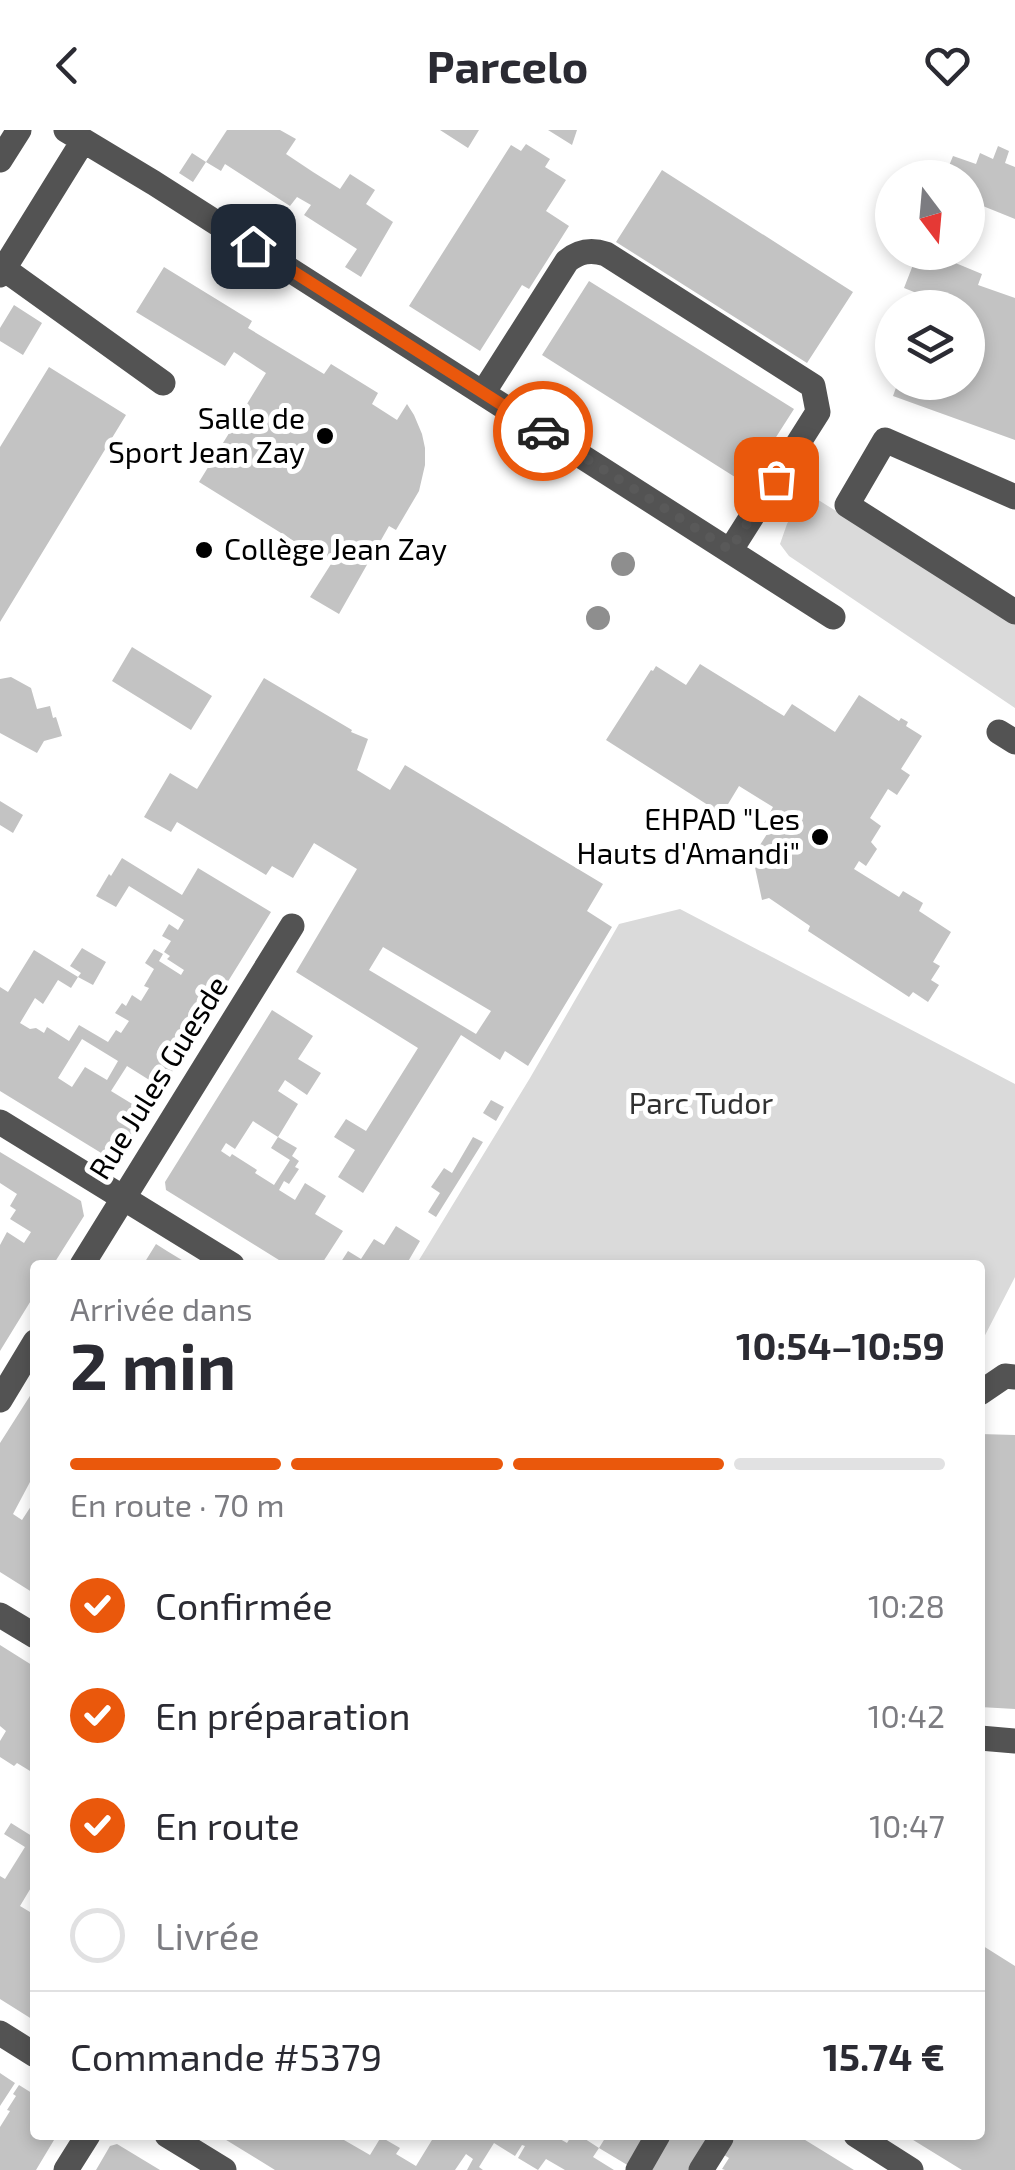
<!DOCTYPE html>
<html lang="fr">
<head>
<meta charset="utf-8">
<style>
  :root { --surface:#fff; --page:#f2f2f3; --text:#2b2b33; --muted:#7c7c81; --line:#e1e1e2; --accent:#ea580c }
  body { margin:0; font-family:"Exo 2",sans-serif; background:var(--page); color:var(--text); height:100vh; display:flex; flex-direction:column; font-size:38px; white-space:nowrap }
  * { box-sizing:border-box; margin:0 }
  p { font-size:32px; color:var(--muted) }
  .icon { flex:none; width:55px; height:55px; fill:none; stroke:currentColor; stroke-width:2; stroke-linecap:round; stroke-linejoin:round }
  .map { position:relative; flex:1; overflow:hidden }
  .panel { position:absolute; left:30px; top:1130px; width:955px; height:880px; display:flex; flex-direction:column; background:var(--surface); border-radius:10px; box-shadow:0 5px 15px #0003 }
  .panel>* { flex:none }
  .needle { width:65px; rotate:164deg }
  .fabs { position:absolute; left:875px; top:30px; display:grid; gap:20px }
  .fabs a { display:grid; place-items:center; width:110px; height:110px; border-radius:50%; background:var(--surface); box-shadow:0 5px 15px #0003; font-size:50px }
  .pin { position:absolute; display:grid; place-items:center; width:85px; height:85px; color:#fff; margin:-42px; border-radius:20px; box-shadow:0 5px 15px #0006 }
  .courier { position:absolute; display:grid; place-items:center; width:100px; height:100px; margin:-50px; border:8px solid #ea580c; border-radius:50%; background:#fff; color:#222; box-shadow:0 2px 12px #0007 }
  .summary em { font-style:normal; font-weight:700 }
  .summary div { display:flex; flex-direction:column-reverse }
  .summary { display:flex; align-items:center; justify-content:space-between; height:170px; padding:0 40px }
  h1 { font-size:65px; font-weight:700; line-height:75px }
  .bar { display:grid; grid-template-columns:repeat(4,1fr); gap:15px 10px; align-content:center; height:120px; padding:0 40px }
  .bar i { height:12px; border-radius:8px; background:var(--line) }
  .bar .current { background:var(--accent) }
  .bar p { grid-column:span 4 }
  .line { display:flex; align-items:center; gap:25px; padding:0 40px; border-top:2px solid var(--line) }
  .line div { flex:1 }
  ol { padding:0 40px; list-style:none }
  li { display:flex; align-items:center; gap:30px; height:110px }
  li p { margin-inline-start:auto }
  li .icon { padding:10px; border-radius:50%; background:var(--accent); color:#fff; stroke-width:4 }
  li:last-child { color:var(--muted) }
  li i { width:55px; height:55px; border:5px solid var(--line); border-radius:50% }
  header { display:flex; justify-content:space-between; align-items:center; height:130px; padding:0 40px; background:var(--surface); font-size:45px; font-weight:700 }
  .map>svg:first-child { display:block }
</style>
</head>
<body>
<header><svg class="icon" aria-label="back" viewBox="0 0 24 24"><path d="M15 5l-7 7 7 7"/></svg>Parcelo<svg class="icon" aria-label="heart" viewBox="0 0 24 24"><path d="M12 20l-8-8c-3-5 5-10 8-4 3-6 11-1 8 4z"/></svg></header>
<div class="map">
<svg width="1015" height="2040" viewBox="0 0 1015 2040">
  <rect width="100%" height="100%" fill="#fff"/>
  <path fill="#dadada" d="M804,361L1015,493V578L789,426L780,414L787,394Z
    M680,779L1015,954V1147L980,1215V1135H416L530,948L619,794Z"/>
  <path fill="#c3c3c3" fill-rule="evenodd" d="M227,0H280L296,9L286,24L313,42L340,59L350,44L375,60L366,74L393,92L361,147L345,137L357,119L304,85L311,75L297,67L290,76L225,34L221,41L206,32Z
    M440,0H479L468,18Z
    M548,0H577L572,15Z
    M526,14L550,29L545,37L566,50L546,81L569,96L529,159L522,155L480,221L409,176L511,15L521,21Z
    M998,16L1009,21L1005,33L1015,37V89L968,70V48H944L953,26L976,34L980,23L993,29Z
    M192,23L206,32L193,52L179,43Z
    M662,40L853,162L807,233L616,112Z
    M918,122H929L982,144L978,155L1015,168V310L893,266L898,252H968V178H925L929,168L904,158Z
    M164,137L252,191L248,198L324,244L331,234L378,263L372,274L397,290L407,274L414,285L422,304L425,318V335L419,361L396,400L389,396L339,484L310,467L331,434L199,352L266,243L234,222L225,236L136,182Z
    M589,151L794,279L746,354L542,225Z
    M14,175L42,193L23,225L0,211V198Z
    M49,237L126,285L0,492V317Z
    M132,517L212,566L191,600L112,551Z
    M700,534L784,586L792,574L835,602L859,565L899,591L901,588L908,592L906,596L922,606L901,639L910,645L897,665L888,659L870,688L881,696L871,712L877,719L866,736L859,731L854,739L899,767L903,761L923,773L919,781L951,802L933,832L940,836L931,850L939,855L928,872L913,862L909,867L808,801L810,796L769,768L762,770L751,719L758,718L769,701L762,697L773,677L739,656L722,684L606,610L651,540L653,541L656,536L686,555Z
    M11,547L31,558L37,579L50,576L53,588L56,587L62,606L44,611L37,623L0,603V549Z
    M264,548L352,600L351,602L368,609L357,640L390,660L405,635L603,754L587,781L612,797L528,936L505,921L500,930L461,905L363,1063L338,1047L355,1020L334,1007L346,989L366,1001L418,918L296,842L357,739L314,713L293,748L272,736L266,745L177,692L171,702L144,687L170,643L197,659ZM383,817L491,881L476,904L369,840Z
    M0,671L23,685L13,703L0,695Z
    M122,728L182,765L198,738L271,782L162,958L127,936L111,961L147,983L119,1027L111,1029L0,961V857L8,862L34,820L78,847L71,858L58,850L43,874L35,868L20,893L30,899L36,898L44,903L47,897L69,911L79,895L108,912L116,900L121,903L129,891L115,883L122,873L126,876L132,865L141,871L149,858L144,856L154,839L145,833L154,819L163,824L159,831L181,845L184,840L167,829L170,826L164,822L171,811L162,806L169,794L178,800L184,790L129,756L116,777L96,766L109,744L111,746ZM82,909L118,931L107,950L85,937L72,957L58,948Z
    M82,818L106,832L93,855L78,847L81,843L70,836Z
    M272,880L313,906L298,929L321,943L307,965L285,950L278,961L298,974L278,1007L253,991L235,1019L226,1013L221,1021L230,1027L232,1024L257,1040L255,1043L274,1055L290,1030L271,1018L278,1007L297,1018L292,1026L299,1031L295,1037L299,1039L289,1054L284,1051L279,1060L295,1070L305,1053L326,1066L315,1084L343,1101L321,1135H287L166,1060L165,1052Z
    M491,970L504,977L496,991L483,983Z
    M473,1007L483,1012L436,1087L428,1082L440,1063L431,1057L444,1038L452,1043Z
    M0,1022L81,1071L84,1086L53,1135H35V1164L0,1221V1115L7,1102L24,1113L31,1102L10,1089L16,1080L10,1076L17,1064L0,1053Z
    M396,1096L420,1111L406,1135H339L348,1121L361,1129L374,1109L384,1115Z
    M156,1114L167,1121L190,1135H143Z
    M35,1258V1355L30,1352L13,1384L22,1390L35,1370V1464L0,1442V1313Z
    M980,1304L1015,1305V1579L980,1577Z
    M0,1515L35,1537V1644L17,1633L14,1636L0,1627V1611L6,1601L0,1596Z
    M11,1693L35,1708V1751L20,1776L35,1785V1891L0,1869V1746L5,1749L25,1717L4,1704Z
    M980,1814L1015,1836V2040H962L905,2005H980Z
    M0,1943L15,1953L0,1976Z
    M19,1955L35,1965V2005H57L36,2040H0V1997L10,1981L7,1980L16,1966L13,1964Z
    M218,2005H346L344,2010L370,2025L381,2007L400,2018L396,2024L416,2036L435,2005H553L567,2013L572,2005H583L582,2007L599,2018L593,2027L614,2040H565L546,2029L538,2040L518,2028L525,2016L522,2015L515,2026L494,2013L479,2037L483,2040H467L473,2029L466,2024L455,2040H275Z
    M607,2005H647L629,2036L599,2018Z
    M664,2005H713L691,2040H643Z
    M715,2005H797L854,2040H725L722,2039L729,2028L716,2020Z
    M117,2014L160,2040H96L110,2016Z"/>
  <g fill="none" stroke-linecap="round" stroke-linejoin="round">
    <path stroke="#535353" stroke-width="25" d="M66,0L154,53L833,487
      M0,30L19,0
      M4,139L163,253
      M0,145L83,11
      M483,263L567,131C579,121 591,119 606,124L813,256L818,282L730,421
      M1015,367L885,310L847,375L1015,482
      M999,602L1015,612
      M0,992L232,1135
      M82,1135L292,796
      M980,1263L1005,1246L1015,1247
      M0,1270L35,1212
      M0,1485L35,1506
      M980,1608L1015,1611
      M0,1903L35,1925
      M167,2005L224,2040
      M856,2005L911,2040
      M66,2040L88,2005
      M638,2040L658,2005
      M701,2040L721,2008"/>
  </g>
  <g fill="#8e8e8e">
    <circle cx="623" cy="434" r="12"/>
    <circle cx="598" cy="488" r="12"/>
  </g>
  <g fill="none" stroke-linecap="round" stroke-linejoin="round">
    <path stroke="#595959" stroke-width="10" stroke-dasharray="0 18" d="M543,301L730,420L776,349"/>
    <path stroke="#ea580c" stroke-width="12" d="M253,116L543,301"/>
  </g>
  <g fill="#000" stroke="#fff" stroke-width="4">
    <circle cx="325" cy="306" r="10"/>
    <circle cx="204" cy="420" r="10"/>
    <circle cx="820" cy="707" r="10"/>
  </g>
  <g text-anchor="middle" stroke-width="10" stroke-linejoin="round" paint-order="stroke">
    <g font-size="30" fill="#000" stroke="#fff" text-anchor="end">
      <text x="305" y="299">Salle de<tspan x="305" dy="34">Sport Jean Zay</tspan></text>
      <text x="224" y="430" text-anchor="start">Collège Jean Zay</text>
      <text x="800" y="700">EHPAD "Les<tspan x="800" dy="34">Hauts d'Amandi"</tspan></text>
    </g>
    <g font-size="30" fill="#000" stroke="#fff">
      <text transform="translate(159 948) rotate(-58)" y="10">Rue Jules Guesde</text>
    </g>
    <g font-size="30" fill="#313131" stroke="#fff">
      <text x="701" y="984">Parc Tudor</text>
    </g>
  </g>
</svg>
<div class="fabs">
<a><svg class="needle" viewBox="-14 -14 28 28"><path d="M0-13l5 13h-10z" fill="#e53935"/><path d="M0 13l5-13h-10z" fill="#7c7c81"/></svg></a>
<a><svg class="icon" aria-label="layers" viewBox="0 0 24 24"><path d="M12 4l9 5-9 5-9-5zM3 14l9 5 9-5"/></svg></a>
</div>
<div class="pin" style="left:776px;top:349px;background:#ea580c"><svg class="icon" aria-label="bag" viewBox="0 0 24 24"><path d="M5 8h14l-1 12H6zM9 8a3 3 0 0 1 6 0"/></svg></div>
<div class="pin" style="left:253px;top:116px;background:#1f2937"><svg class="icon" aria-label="home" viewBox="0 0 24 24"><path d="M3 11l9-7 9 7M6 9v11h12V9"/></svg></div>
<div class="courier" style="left:543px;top:301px"><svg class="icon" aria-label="car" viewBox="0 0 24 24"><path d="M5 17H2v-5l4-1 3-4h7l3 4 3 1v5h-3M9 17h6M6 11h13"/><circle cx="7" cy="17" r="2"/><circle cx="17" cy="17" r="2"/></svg></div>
<section class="panel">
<div class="summary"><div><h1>2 min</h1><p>Arrivée dans</p></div><em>10:54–10:59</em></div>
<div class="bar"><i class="current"></i><i class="current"></i><i class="current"></i><i></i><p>En route · 70 m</p></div>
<ol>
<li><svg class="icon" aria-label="check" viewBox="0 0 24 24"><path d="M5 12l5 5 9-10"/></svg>Confirmée<p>10:28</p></li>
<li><svg class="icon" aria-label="check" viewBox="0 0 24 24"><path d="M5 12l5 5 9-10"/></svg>En préparation<p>10:42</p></li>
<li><svg class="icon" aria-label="check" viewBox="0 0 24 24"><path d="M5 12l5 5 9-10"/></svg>En route<p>10:47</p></li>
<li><i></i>Livrée</li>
</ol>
<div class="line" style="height:130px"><div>Commande #5379</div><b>15.74 €</b></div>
</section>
</div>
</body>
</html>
